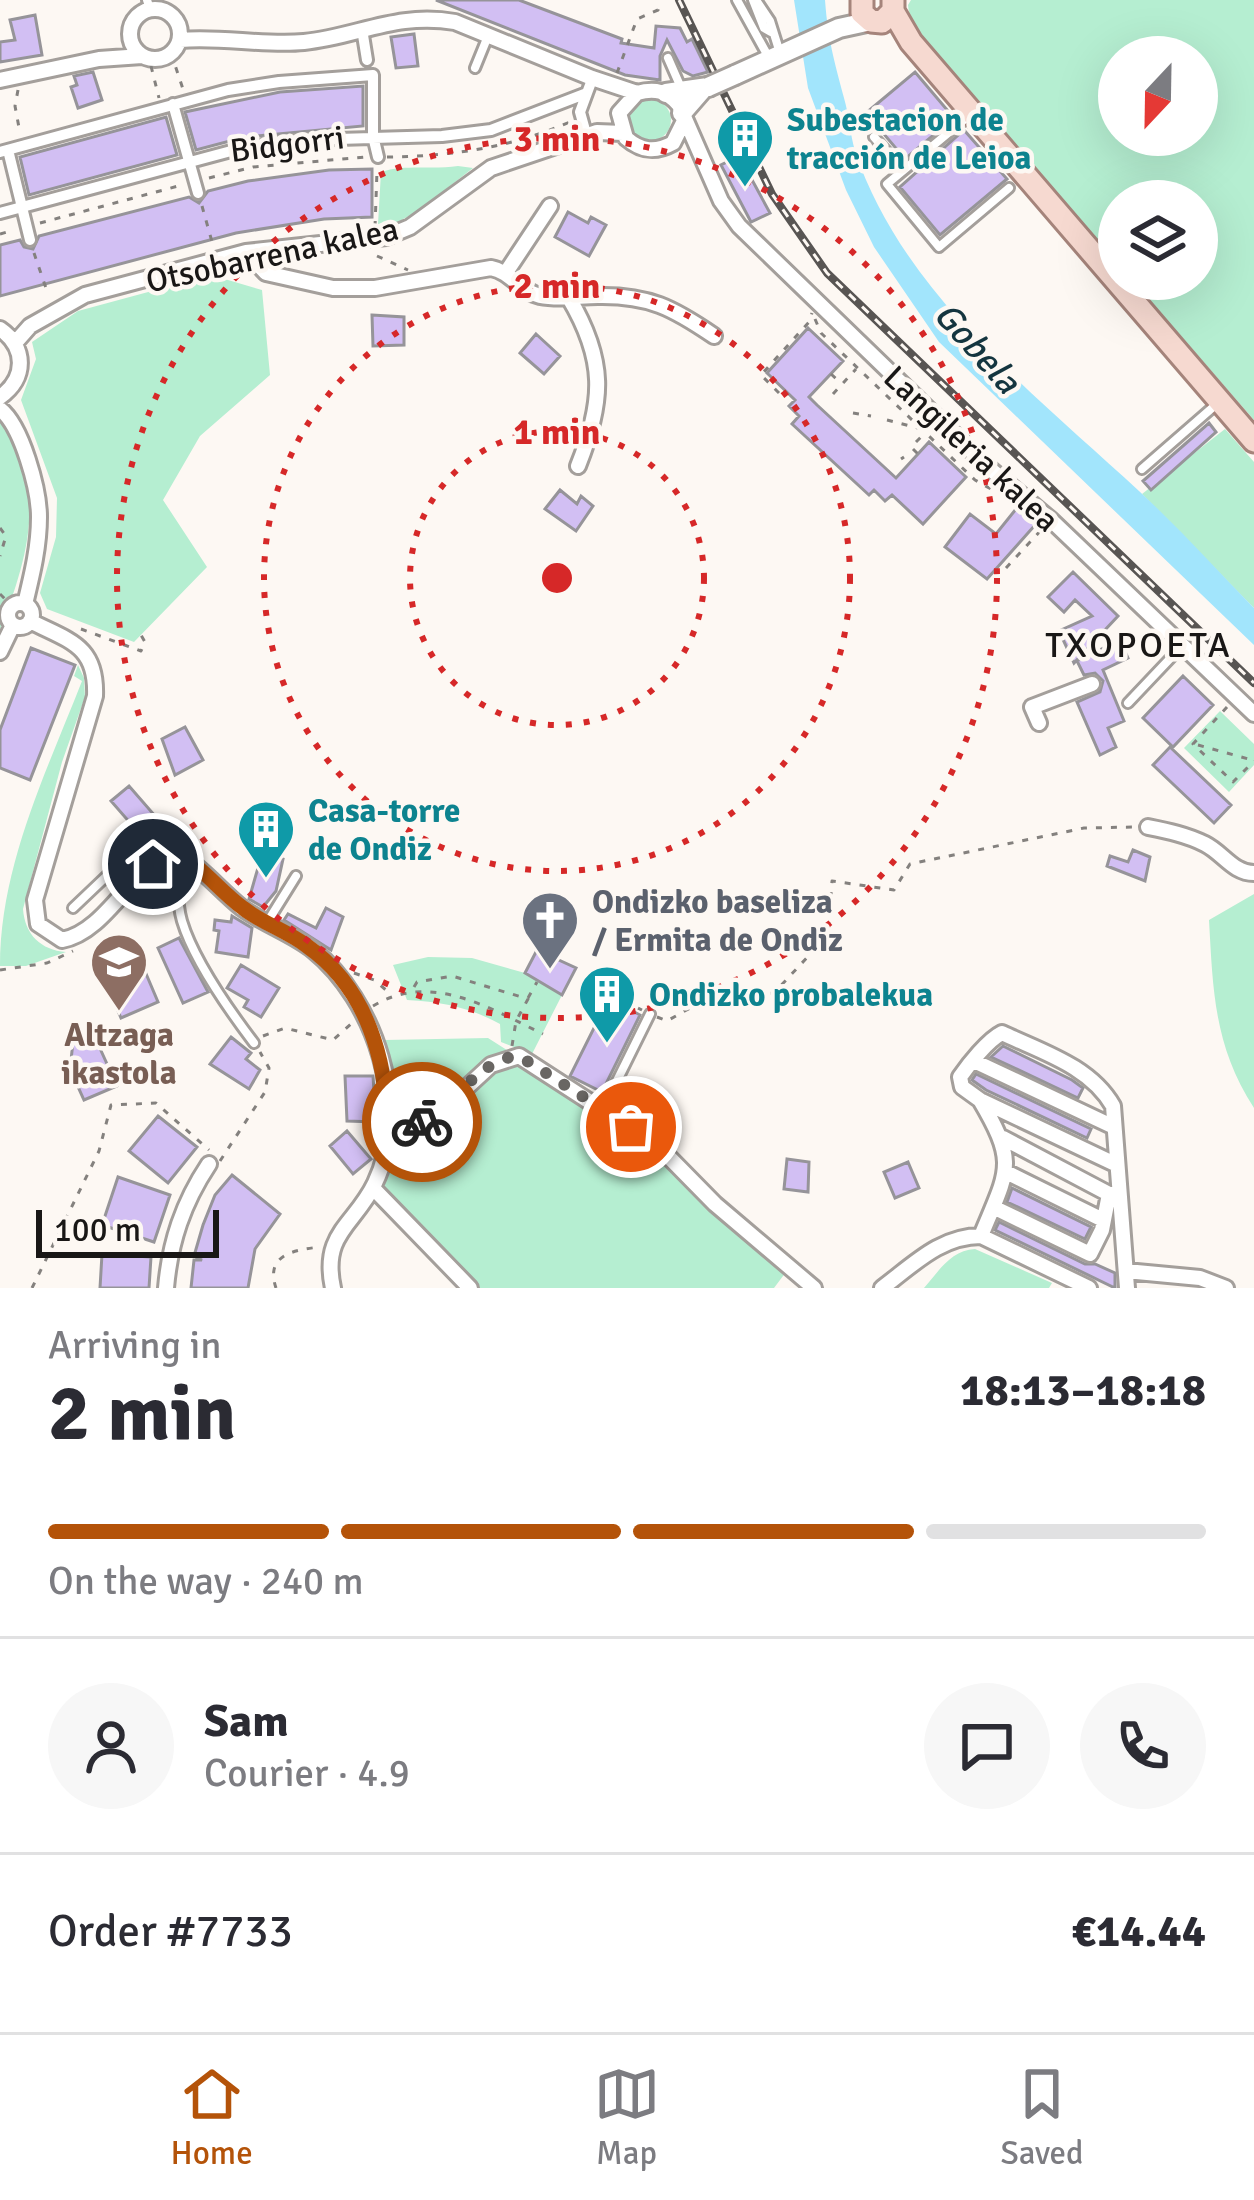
<!DOCTYPE html>
<html lang="en">
<head>
<meta charset="utf-8">
<style>
  :root { --surface:#fff; --page:#f7f7f7; --text:#2b2b33; --muted:#7c7c81; --line:#e1e1e2; --accent:#b45309 }
  body { margin:0; font-family:Signika,sans-serif; background:var(--page); color:var(--text); height:100vh; display:flex; flex-direction:column; font-size:45px; white-space:nowrap }
  * { box-sizing:border-box; margin:0 }
  p { font-size:39px; color:var(--muted) }
  .icon { flex:none; width:66px; height:66px; fill:none; stroke:currentColor; stroke-width:2; stroke-linecap:round; stroke-linejoin:round }
  .map { position:relative; height:1288px; overflow:hidden }
  .details { display:flex; flex-direction:column; background:var(--surface); flex:1 }
  .details>* { flex:none }
  .needle { width:78px; rotate:202deg }
  .fabs { position:absolute; left:1098px; top:36px; display:grid; gap:24px }
  .fabs a { display:grid; place-items:center; width:120px; height:120px; border-radius:50%; background:var(--surface); box-shadow:0 12px 48px #0002; font-size:60px }
  .scale { position:absolute; left:36px; bottom:30px; width:183px; box-sizing:border-box; padding-left:12px; border:6px solid #191716; border-top:0; font-size:33px; line-height:42px; white-space:nowrap; color:#191716; -webkit-text-stroke:9px #fdf8f3; paint-order:stroke }
  .pin { position:absolute; display:grid; place-items:center; width:102px; height:102px; color:#fff; margin:-51px; border:6px solid #fff; border-radius:50%; box-shadow:0 3px 12px #0007 }
  .courier { position:absolute; display:grid; place-items:center; width:120px; height:120px; margin:-60px; border:9px solid #b45309; border-radius:50%; background:#fff; color:#222; box-shadow:0 3px 15px #0007 }
  .head em { font-style:normal; font-weight:700 }
  .head div { display:flex; flex-direction:column-reverse }
  .head { display:flex; align-items:center; justify-content:space-between; height:204px; padding:0 48px }
  h1 { font-size:78px; font-weight:700; line-height:90px }
  .bar { display:grid; grid-template-columns:repeat(4,1fr); gap:18px 12px; align-content:center; height:144px; padding:0 48px }
  .bar i { height:15px; border-radius:9px; background:var(--line) }
  .bar .on { background:var(--accent) }
  .bar p { grid-column:span 4 }
  .line { display:flex; align-items:center; gap:30px; padding:0 48px; border-top:3px solid var(--line) }
  .line div { flex:1 }
  .round { display:grid; place-items:center; flex:none; width:126px; height:126px; border-radius:63px; background:var(--page) }
  .menu { display:flex; justify-content:space-around; align-items:center; height:168px; border-top:3px solid var(--line); background:var(--surface); font-size:33px; color:var(--muted) }
  .menu a { display:grid; justify-items:center; gap:6px }
  .menu .on { color:var(--accent) }
  .map>svg:first-child { display:block }
</style>
</head>
<body>
<div class="map">
<svg width="1254" height="1288" viewBox="0 0 1254 1288">
  <rect width="100%" height="100%" fill="#fdf8f3"/>
  <path fill="#b5eed1" fill-rule="evenodd" d="M911,0H1254V420L1131,279H1197V201H1119V265L922,39L910,22L908,5ZM1119,57H1197V135H1119Z
    M629 120a21 21 0 1 1 42 0a21 21 0 1 1-42 0Z
    M458,166L473,168L418,211L385,229L384,223L378,224L381,172C405,164 433,170 458,166Z
    M211,275L262,290L270,375L200,436L163,500L207,567L134,642L47,609L40,593L56,537L57,498L21,400L36,359L32,342L78,311Z
    M0,422C51,486 26,563 0,630Z
    M1225,429L1254,462V608L1142,494Z
    M78,665L84,678L85,697L62,762L23,909C25,935 41,950 66,952L26,966H0C0,866 46,773 82,681L74,676Z
    M1220,711L1254,744V765L1229,792L1184,748Z
    M1254,894V1108C1214,1046 1213,991 1209,920Z
    M428,957L472,958L525,973L562,995L532,1054L501,1042L500,1024C469,1007 442,1002 407,1000L393,965Z
    M488,1038L658,1146L789,1268L774,1288H460L376,1205C399,1152 402,1096 385,1040Z
    M975,1249L1052,1283L1049,1288H924C939,1271 951,1250 975,1249Z"/>
  <path fill="#a2e5fc" d="M794,0H825C828,40 834,60 844,98C849,115 850,134 855,151C902,292 1034,394 1139,491C1179,528 1216,569 1254,608V645L939,342L874,247L846,190L808,88Z"/>
  <path fill="#d2bff3" stroke="#969499" stroke-width="3" d="M436,0H519L622,39L621,43L654,48L656,26L680,28L687,42L692,39L708,72L693,76L683,71L667,40L660,56V80L625,75Z
    M35,15L42,55L0,62V42L15,40L10,20Z
    M414,34L418,66L396,68L391,37Z
    M93,72L102,100L78,108L71,87L77,85L74,76Z
    M915,72L954,118L905,159L866,113Z
    M363,86V126L245,137L196,150L185,112L280,92Z
    M166,117L177,155L29,195L20,157Z
    M964,130L1007,179L940,235L900,187Z
    M739,156L770,213L751,222L721,165Z
    M372,169V217L324,219L236,233L0,296V245L20,240L24,247L33,249L39,236L189,197L199,203L208,191L248,181L329,170Z
    M568,212L588,223L591,217L606,225L589,256L555,237Z
    M372,315L404,317V345L373,346Z
    M808,328L843,361L809,397L817,405L896,478L929,442L966,477L923,524L892,495L885,501L874,490L869,495L792,424L799,416L789,406L795,400L767,373Z
    M536,334L560,356L544,374L520,353Z
    M1209,423L1216,432L1151,490L1143,481Z
    M560,490L577,504L581,496L593,506L576,531L545,509Z
    M1016,509L1036,524L987,579L945,547L970,514L996,534Z
    M1073,572L1118,616L1074,663L1059,631L1092,616L1075,600L1064,612L1048,597Z
    M1120,640L1128,658L1103,670L1124,721L1108,728L1116,747L1100,755L1077,702L1100,692L1103,681L1095,673L1084,675L1077,661Z
    M31,648L75,665L30,780L0,768V730Z
    M1183,676L1213,705L1173,747L1143,718Z
    M185,727L203,760L175,775L162,739Z
    M1170,747L1231,805L1214,823L1153,765Z
    M129,786L156,817L138,832L111,801Z
    M1133,850L1150,857L1145,881L1107,866L1110,856L1128,862Z
    M262,854L283,859L276,891L263,907L249,899Z
    M326,908L343,917L331,950L284,920L288,914L316,928Z
    M232,916L252,928L248,957L216,952L219,931L214,930L215,920L231,922Z
    M179,938L208,992L183,1003L158,948Z
    M133,943L158,1002L121,1018L96,959Z
    M537,950L576,968L562,995L525,973Z
    M241,965L279,988L261,1017L244,1007L248,1000L227,988Z
    M609,998L640,1015L602,1092L570,1076Z
    M93,1033L117,1086L84,1100L70,1069L73,1042Z
    M231,1037L251,1053L246,1059L260,1070L249,1089L210,1064Z
    M1003,1046L1072,1080L1083,1088L1078,1098L991,1057Z
    M976,1074L1091,1129L1087,1138L986,1090L972,1080Z
    M345,1076H373L376,1122L347,1121Z
    M158,1116L197,1147L168,1183L129,1151Z
    M347,1131L371,1159L353,1174L330,1146Z
    M787,1159L809,1162L808,1192L784,1189Z
    M908,1162L919,1188L895,1198L884,1172Z
    M232,1175L280,1214L255,1249L248,1288H191L194,1260H202L194,1256L203,1225L215,1195Z
    M118,1177L170,1195L154,1242L102,1225Z
    M1012,1188L1091,1227L1085,1239L1007,1202Z
    M999,1222L1085,1264H1095L1115,1273V1288L995,1230Z
    M102,1254L151,1257L149,1288H100Z"/>
  <g fill="none" stroke-linecap="round" stroke-linejoin="round">
    <g stroke="#a49f9b" stroke-width="14">
      <path id="service" d="M147,0L150,9
        M737,0L769,58
        M753,0L764,28L771,32
        M756,0L770,21L780,53
        M668,58L682,90
        M475,68L488,36
        M971,114L887,184L939,247L1009,188
        M874,137L903,170
        M1142,469L1219,402
        M1128,703L1181,647
        M180,855C178,877 176,900 182,921C194,961 229,1010 254,1043
        M73,908L114,869
        M268,921L296,876
        M603,1109L650,1014"/>
    </g>
    <g stroke="#a49f9b" stroke-width="16">
      <path id="pedestrian" d="M362,29L367,60
        M173,104L198,193
        M585,130L580,112L587,93
        M8,150L30,240
        M0,152L228,90L279,82L373,75V136L378,157
        M0,213L246,147L303,140L442,136L491,130L587,93L590,85"/>
    </g>
    <g stroke="#a49f9b" stroke-width="20">
      <path id="minor" d="M130 34a25 25 0 1 1 50 0a25 25 0 1 1-50 0Z
        M180,40C221,36 263,46 304,42C359,36 397,12 455,22L592,78L637,93
        M0,80L99,59L142,56
        M684,121L673,143C655,153 641,151 626,138L619,113L637,93C655,88 667,91 679,105L721,201L739,226L989,468L1051,520L1254,714
        M246,252L266,273L333,288H375L491,268C512,272 519,291 540,296C559,300 579,296 598,296C649,295 673,308 714,336
        M507,271L550,206
        M569,298C606,360 604,401 578,466
        M0,329C26,347 27,378 0,397
        M15,343L30,326L85,295L246,252L386,237L410,227L491,168L597,132L623,133
        M0,409C22,426 39,490 39,517C39,547 32,575 25,604
        M8 615a12 12 0 1 1 24 0a12 12 0 1 1-24 0Z
        M30,621C69,641 97,645 95,696L35,900L38,924L62,940C111,931 138,852 180,854C203,869 221,891 242,908C264,924 291,933 313,950C375,1000 411,1108 375,1183C355,1225 321,1233 333,1288
        M0,652L13,625
        M1039,723L1032,707L1092,684
        M1148,827C1168,831 1187,835 1205,844C1223,853 1233,873 1254,873
        M976,1062L1114,1127
        M980,1100C1018,1164 1008,1170 981,1236
        M386,1133L440,1112L491,1065L519,1056L658,1146L715,1204L814,1288
        M1003,1138L1109,1194H1117
        M1115,1164L980,1100L962,1087L960,1077C969,1064 988,1040 1002,1033C1042,1052 1090,1066 1113,1106L1127,1288
        M1006,1172L1103,1220
        M373,1188L470,1288
        M993,1207L1090,1254L1102,1230L1109,1194
        M1126,1271L1200,1278L1226,1288
        M166,1288C170,1242 183,1203 209,1164
        M882,1288C913,1265 940,1236 981,1236L1089,1288"/>
    </g>
    <g stroke="#a49f9b" stroke-width="24">
      <path id="tertiary" d="M735,75L839,28L871,21
        M666,93L708,87
        M682,113L702,90"/>
    </g>
    <g stroke="#a5847b" stroke-width="27">
      <path id="primary" d="M862,0V13L871,21L882,22L893,11
        M893,0V11L911,42L1254,441"/>
    </g>
    <path stroke="#84817e" stroke-width="3" stroke-dasharray="6 9" stroke-linecap="butt" d="M171,53L184,92
      M151,66L159,98
      M617,73L637,19L658,10L655,3
      M18,90L15,106L20,133
      M387,157C453,156 509,148 570,122
      M209,178L253,167L365,157
      M202,206L214,249
      M40,223L182,185
      M375,227L377,171
      M0,234L14,230
      M34,253L48,294
      M377,256L408,270
      M815,319L821,333L975,480L998,493
      M831,374L841,383
      M779,393L761,375L809,322L812,313
      M833,394L856,369
      M853,413L871,416
      M887,420L918,428
      M916,442L924,434
      M913,449L918,454
      M901,459L904,457
      M0,528L6,536L0,556
      M1006,568L1044,527
      M0,594L11,605
      M81,629L141,651L145,642L141,635
      M1227,707L1193,744L1233,782L1254,761
      M1198,745L1252,760
      M0,970L47,963L73,951
      M354,973L374,980L392,995
      M414,987L417,982L452,976L528,999L516,1021L512,1046
      M611,995L642,1010
      M528,998L537,982
      M373,1006C431,971 489,1008 543,1034
      M657,1017L667,1021L706,999L774,993L828,935L832,881L894,890L910,864L1084,828L1134,827
      M263,1036L285,1028L333,1040L352,1023
      M220,1161L265,1092L269,1068L260,1052
      M32,1288L99,1151L111,1105L156,1103L209,1150
      M276,1288C265,1255 293,1250 320,1247"/>
    <use href="#service" stroke="#fff" stroke-width="8"/>
    <use href="#pedestrian" stroke="#fff" stroke-width="10"/>
    <use href="#minor" stroke="#fff" stroke-width="14"/>
    <use href="#tertiary" stroke="#fff" stroke-width="18"/>
    <use href="#primary" stroke="#f6d9d0" stroke-width="21"/>
    <g stroke="#585553" stroke-width="8">
      <path id="rail" d="M679,0L772,194L827,273L1254,683"/>
    </g>
    <use href="#rail" stroke="#fdf8f3" stroke-width="3" stroke-dasharray="9" stroke-linecap="butt"/>
    <g stroke="#a49f9b" stroke-width="24" stroke-linecap="butt">
      <path id="tertiary-bridge" d="M708,87L735,75"/>
    </g>
    <use href="#tertiary-bridge" stroke="#fff" stroke-width="18"/>
  </g>
  <g fill="none" stroke-linecap="round" stroke-linejoin="round">
    <path stroke="#696663" stroke-width="12" stroke-dasharray="0 21.6" d="M422,1122C454,1104 481,1058 519,1056L631,1127"/>
    <path stroke="#b45309" stroke-width="15" d="M153,864L171,853L180,854C204,869 221,892 243,908C262,923 287,931 307,946C367,988 389,1063 386,1133L422,1122"/>
  </g>
  <g fill="none" stroke="#d62828" stroke-width="6" stroke-dasharray="6 12">
    <circle cx="557" cy="578" r="147"/>
    <circle cx="557" cy="578" r="293"/>
    <circle cx="557" cy="578" r="440"/>
  </g>
  <defs>
    <g id="building-pin" transform="scale(3)"><path d="M0 17L-7.5 6A9.5 9.5 0 1 1 7.5 6Z" fill="#0f9aa8" stroke="#fdf8f3"/><path d="M-4-6H4V6H1V3H-1V6H-4ZM-2.5-4.3h1.7v1.8h-1.7ZM.8-4.3h1.7v1.8H.8ZM-2.5-1h1.7V.8h-1.7ZM.8-1h1.7V.8H.8Z" fill="#fff"/></g>
    <g id="church-pin" transform="scale(3)"><path d="M0 17L-7.5 6A9.5 9.5 0 1 1 7.5 6Z" fill="#6b7280" stroke="#fdf8f3"/><path d="M-1.2-6h2.4v3.5h3.3v2.4h-3.3V6h-2.4V-.1h-3.3v-2.4h3.3Z" fill="#fff"/></g>
    <g id="school-pin" transform="scale(3)"><path d="M0 17L-7.5 6A9.5 9.5 0 1 1 7.5 6Z" fill="#8d6e63" stroke="#fdf8f3"/><path d="M0-5L7-2L0 1L-7-2ZM-4 1L0 2.5L4 1V4Q0 6-4 4Z" fill="#fff"/></g>
  </defs>
  <g fill-rule="evenodd">
    <use href="#building-pin" x="745" y="138"/>
    <use href="#building-pin" x="266" y="829"/>
    <use href="#church-pin" x="550" y="920"/>
    <use href="#school-pin" x="119" y="962"/>
    <use href="#building-pin" x="607" y="994"/>
  </g>
  <g text-anchor="middle" stroke-width="9" stroke-linejoin="round" paint-order="stroke">
    <g font-size="33" font-weight="bold" fill="#0d838f" stroke="#fdf8f3" text-anchor="start">
      <text x="787" y="131">Subestacion de<tspan x="787" dy="38">tracción de Leioa</tspan></text>
      <text x="308" y="822">Casa-torre<tspan x="308" dy="38">de Ondiz</tspan></text>
      <text x="649" y="1006">Ondizko probalekua</text>
    </g>
    <g font-size="33" fill="#191716" stroke="#fdf8f3">
      <text transform="translate(287 143) rotate(-7)" y="12">Bidgorri</text>
      <text transform="translate(272 254) rotate(-12)" y="12">Otsobarrena kalea</text>
      <text transform="translate(972 448) rotate(43)" y="12">Langileria kalea</text>
    </g>
    <g font-size="33" font-weight="bold" fill="#5b616d" stroke="#fdf8f3" text-anchor="start">
      <text x="592" y="913">Ondizko baseliza<tspan x="592" dy="38">/ Ermita de Ondiz</tspan></text>
    </g>
    <g font-size="33" font-weight="bold" fill="#785e54" stroke="#fdf8f3">
      <text x="119" y="1046">Altzaga<tspan x="119" dy="38">ikastola</tspan></text>
    </g>
    <g font-size="36" font-style="italic" fill="#14353f" stroke="#fdf8f3">
      <text transform="translate(978 347) rotate(48)" y="13">Gobela</text>
    </g>
    <g font-size="36" letter-spacing="3" fill="#191716" stroke="#fdf8f3">
      <text x="1139" y="657">TXOPOETA</text>
    </g>
  </g>
  <circle cx="557" cy="578" r="18" fill="#d62828" stroke="#fdf8f3" stroke-width="6"/>
  <g font-size="36" text-anchor="middle" font-weight="bold" fill="#d62828" stroke="#fdf8f3" stroke-width="9" stroke-linejoin="round" paint-order="stroke">
    <text x="557" y="151">3 min</text>
    <text x="557" y="298">2 min</text>
    <text x="557" y="444">1 min</text>
  </g>
</svg>
<div class="fabs">
<a><svg class="needle" viewBox="-14 -14 28 28"><path d="M0-13l5 13h-10z" fill="#e53935"/><path d="M0 13l5-13h-10z" fill="#7c7c81"/></svg></a>
<a><svg class="icon" aria-label="layers" viewBox="0 0 24 24"><path d="M12 4l9 5-9 5-9-5zM3 14l9 5 9-5"/></svg></a>
</div>
<div class="scale">100 m</div>
<div class="pin" style="left:631px;top:1127px;background:#ea580c"><svg class="icon" aria-label="bag" viewBox="0 0 24 24"><path d="M5 8h14l-1 12H6zM9 8a3 3 0 0 1 6 0"/></svg></div>
<div class="pin" style="left:153px;top:864px;background:#1f2937"><svg class="icon" aria-label="home" viewBox="0 0 24 24"><path d="M3 11l9-7 9 7M6 9v11h12V9"/></svg></div>
<div class="courier" style="left:422px;top:1122px"><svg class="icon" aria-label="bike" viewBox="0 0 24 24"><circle cx="6" cy="16" r="4"/><circle cx="18" cy="16" r="4"/><path d="M6 16l4-8h5l3 8M10 8l3 8H6M13 5h3"/></svg></div>
</div>
<section class="details">
<div class="head"><div><h1>2 min</h1><p>Arriving in</p></div><em>18:13–18:18</em></div>
<div class="bar"><i class="on"></i><i class="on"></i><i class="on"></i><i></i><p>On the way · 240 m</p></div>
<div class="line" style="height:216px"><a class="round"><svg class="icon" aria-label="person" viewBox="0 0 24 24"><circle cx="12" cy="8" r="4"/><path d="M4 21q1-7 8-7t8 7"/></svg></a><div><b>Sam</b><p>Courier · 4.9</p></div><a class="round"><svg class="icon" aria-label="chat" viewBox="0 0 24 24"><path d="M4 5h16v11H9l-5 4z"/></svg></a><a class="round"><svg class="icon" aria-label="phone" viewBox="0 0 24 24"><path d="M5 4h4l2 5-3 2q2 4 5 5l2-3 5 2v4C11 20 4 13 5 4z"/></svg></a></div>
<div class="line" style="height:156px"><div>Order #7733</div><b>€14.44</b></div>
</section>
<nav class="menu">
<a class="on"><svg class="icon" aria-label="home" viewBox="0 0 24 24"><path d="M3 11l9-7 9 7M6 9v11h12V9"/></svg>Home</a>
<a><svg class="icon" aria-label="map" viewBox="0 0 24 24"><path d="M3 6l6-2 6 2 6-2v14l-6 2-6-2-6 2zM9 4v14M15 6v14"/></svg>Map</a>
<a><svg class="icon" aria-label="saved" viewBox="0 0 24 24"><path d="M7 4h10v16l-5-4-5 4z"/></svg>Saved</a>
</nav>
</body>
</html>
